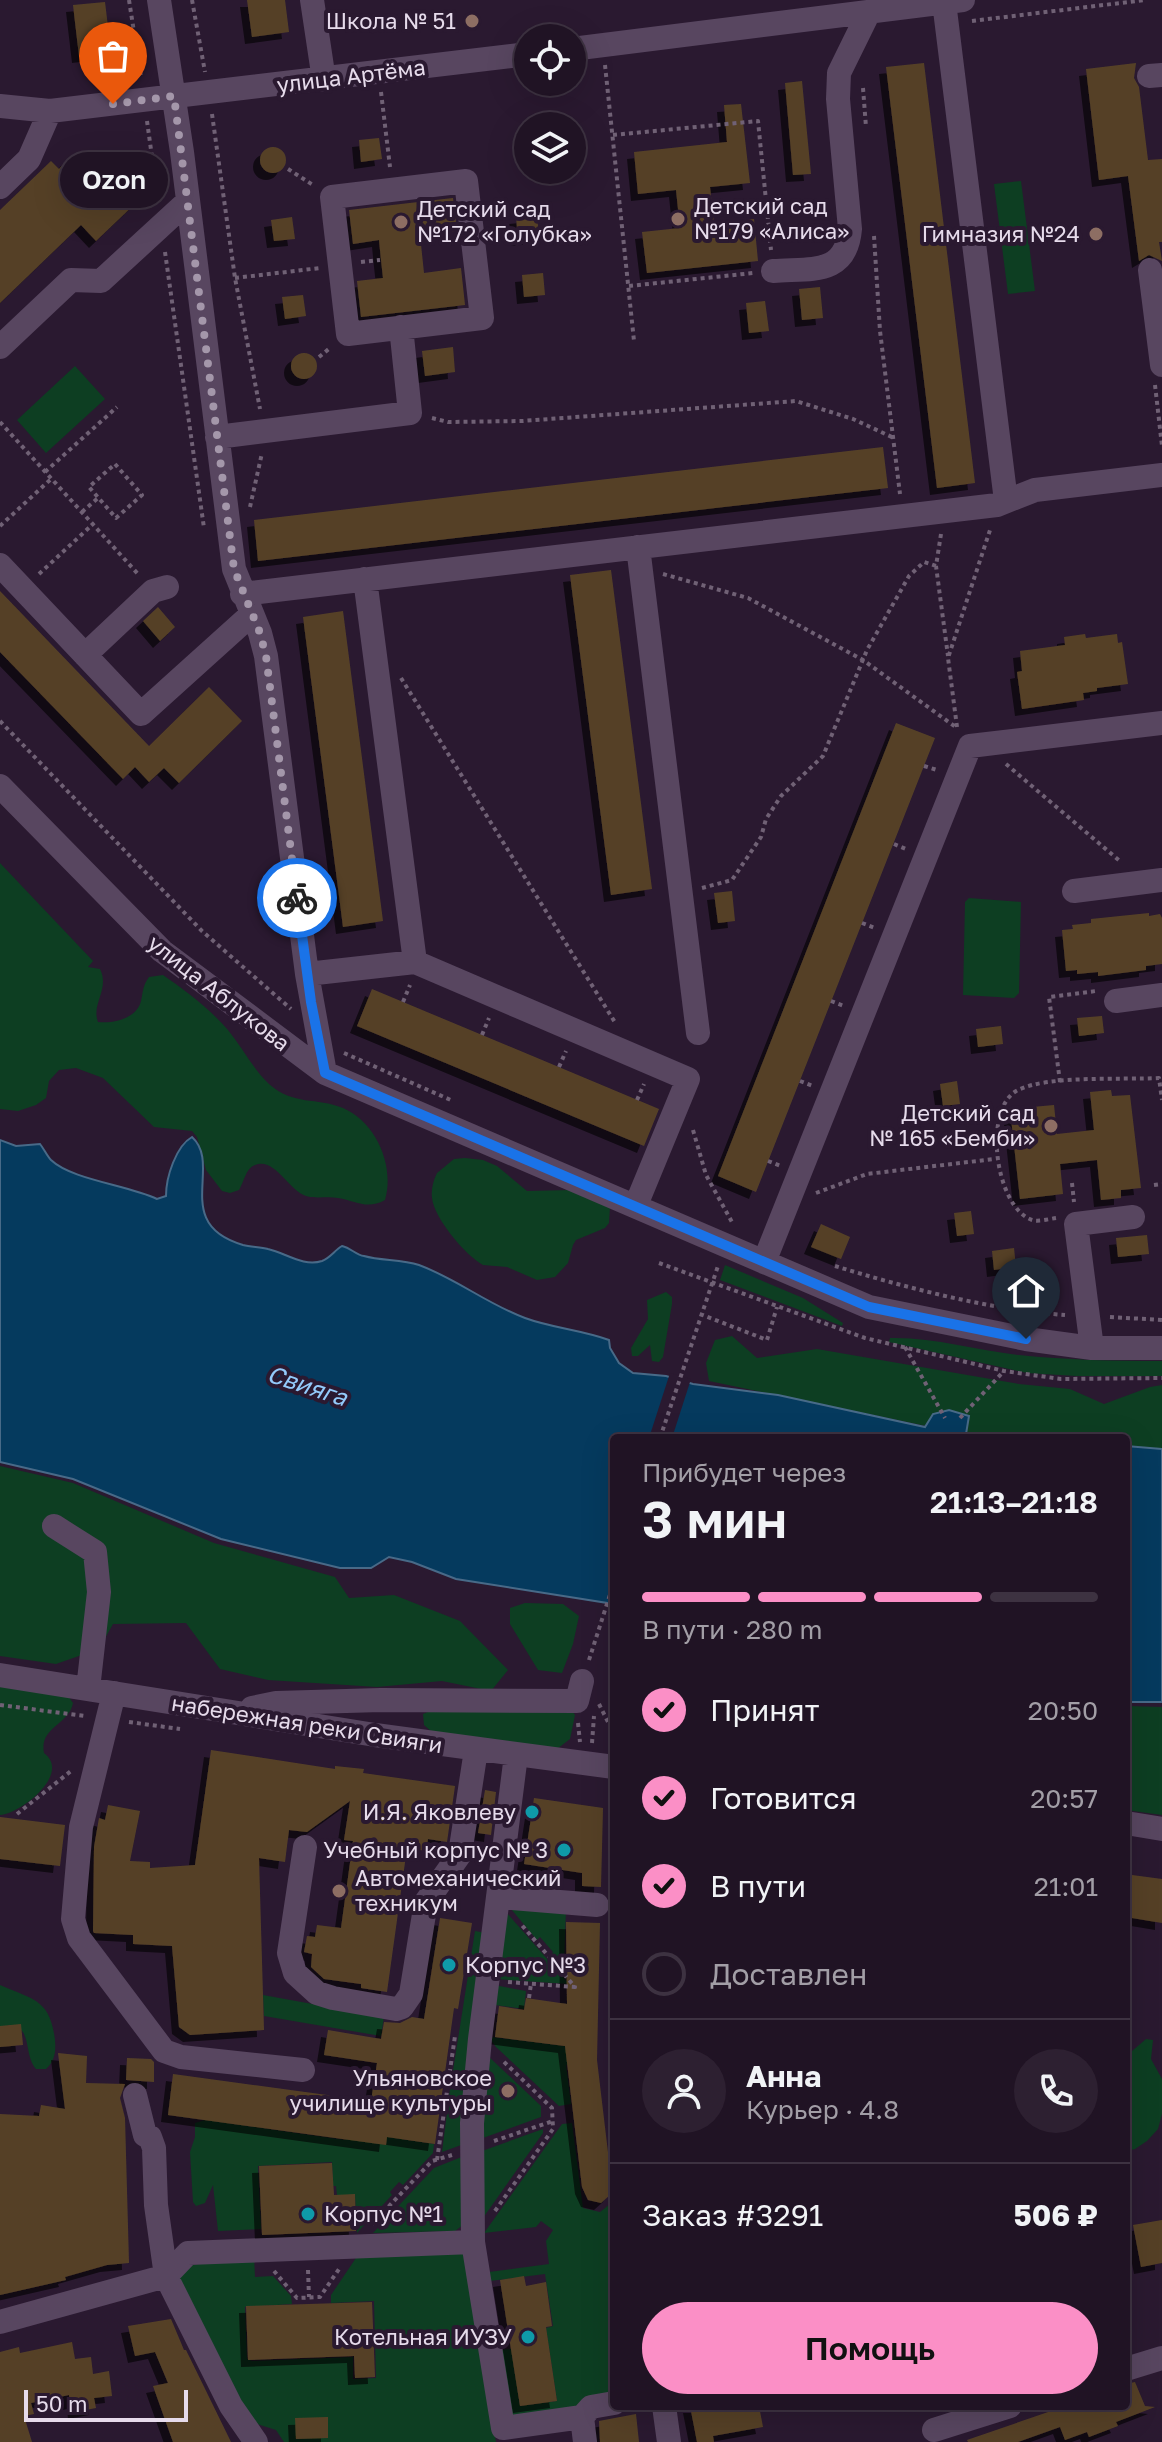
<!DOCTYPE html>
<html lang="ru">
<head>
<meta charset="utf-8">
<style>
  :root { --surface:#201324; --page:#2d2031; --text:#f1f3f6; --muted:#a29ea6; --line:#3d3241; --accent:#fb8fc6 }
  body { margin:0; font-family:"Golos Text",sans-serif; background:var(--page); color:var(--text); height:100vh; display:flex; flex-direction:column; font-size:30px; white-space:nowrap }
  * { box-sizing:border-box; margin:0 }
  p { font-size:26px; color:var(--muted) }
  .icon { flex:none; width:44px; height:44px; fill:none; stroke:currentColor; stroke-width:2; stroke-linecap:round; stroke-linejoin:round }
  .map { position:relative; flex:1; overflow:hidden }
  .sheet { position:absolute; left:610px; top:1434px; width:520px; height:976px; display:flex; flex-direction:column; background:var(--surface); border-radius:8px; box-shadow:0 8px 32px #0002,0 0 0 2px var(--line) }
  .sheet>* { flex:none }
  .buttons { position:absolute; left:514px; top:24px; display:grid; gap:16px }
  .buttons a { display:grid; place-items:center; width:72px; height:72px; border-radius:50%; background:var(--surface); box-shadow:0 8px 32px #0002,0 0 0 2px var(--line); font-size:40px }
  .scale { position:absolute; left:24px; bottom:20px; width:164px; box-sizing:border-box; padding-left:8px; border:4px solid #e6dbeb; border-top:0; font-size:22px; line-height:28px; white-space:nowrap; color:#e6dbeb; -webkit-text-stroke:6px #2a1930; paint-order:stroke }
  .pin { position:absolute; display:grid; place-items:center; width:68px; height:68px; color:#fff; margin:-82px -34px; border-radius:50% 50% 50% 0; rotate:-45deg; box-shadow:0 0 8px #0007 }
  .pin .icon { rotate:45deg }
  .courier { position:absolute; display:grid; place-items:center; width:80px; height:80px; margin:-40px; border:6px solid #1a73e8; border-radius:50%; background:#fff; color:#222; box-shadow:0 2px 10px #0007 }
  .bubble { position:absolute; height:56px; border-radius:28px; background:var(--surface); box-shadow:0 8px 32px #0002,0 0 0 2px var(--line); font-size:26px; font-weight:600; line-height:56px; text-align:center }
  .headline em { font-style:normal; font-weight:600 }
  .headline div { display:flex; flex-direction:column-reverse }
  .headline { display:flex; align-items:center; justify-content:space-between; height:136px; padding:0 32px }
  h1 { font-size:52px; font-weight:600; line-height:60px }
  .bar { display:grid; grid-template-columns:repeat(4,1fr); gap:12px 8px; align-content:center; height:96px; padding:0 32px }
  .bar i { height:10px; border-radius:6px; background:var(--line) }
  .bar .active { background:var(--accent) }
  .bar p { grid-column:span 4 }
  .line { display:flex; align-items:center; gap:20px; padding:0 32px; border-top:2px solid var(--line) }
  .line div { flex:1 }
  .round { display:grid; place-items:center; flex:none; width:84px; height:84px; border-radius:42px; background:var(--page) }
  ol { padding:0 32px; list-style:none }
  li { display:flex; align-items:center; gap:24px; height:88px }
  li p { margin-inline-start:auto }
  li .icon { padding:8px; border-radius:50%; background:var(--accent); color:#111; stroke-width:4 }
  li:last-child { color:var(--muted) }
  li i { width:44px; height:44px; border:4px solid var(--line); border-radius:50% }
  .button { display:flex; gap:16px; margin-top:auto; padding:16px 32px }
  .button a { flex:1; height:92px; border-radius:48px; background:var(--accent); color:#111; font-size:32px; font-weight:600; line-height:92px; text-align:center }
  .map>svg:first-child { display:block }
</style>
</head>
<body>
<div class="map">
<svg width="1162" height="2442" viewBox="0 0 1162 2442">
  <defs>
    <filter id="shadow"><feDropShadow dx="-7" dy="7" stdDeviation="0" flood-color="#0009"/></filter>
  </defs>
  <rect width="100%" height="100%" fill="#2a1930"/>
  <path fill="#0d3e22" d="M1021,181L1035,291L1008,294L994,184Z
    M75,366L105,399L46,453L17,420Z
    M0,863L93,961L88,967L100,969C110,989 91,1004 98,1022C114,1024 137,1018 141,1001C143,991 143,985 149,977L163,975C185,990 211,1010 228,1030C242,1047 253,1069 269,1084C294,1106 316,1097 343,1108C376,1122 395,1166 385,1200C367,1210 356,1201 338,1198C328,1196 316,1199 306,1196C289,1191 275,1157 255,1165C246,1168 244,1182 239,1190L230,1193L222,1191L206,1170L197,1137L192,1131L154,1127L103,1078L76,1068L59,1070L49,1081L46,1098L36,1105L18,1111L0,1109Z
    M969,898L1021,902L1019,993L1014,998L963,995L965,902Z
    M465,1158L483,1160L497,1166L527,1191L572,1190L610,1207L609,1223L605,1228L576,1240L573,1245L568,1263L555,1277L537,1280L507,1267L483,1265C465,1255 434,1218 432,1198C431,1190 433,1181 437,1173L454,1159Z
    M725,1265L803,1298L843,1323L842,1326L720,1280Z
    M666,1292L672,1297V1304L663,1357L659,1362L652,1361L650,1345L638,1356H632L631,1348L648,1319L647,1300Z
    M732,1336L757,1358L817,1349L1019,1384L1070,1389L1104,1404L1150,1387L1162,1385V1449L1126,1446V1438H1027L965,1434L709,1381L706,1363L715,1340Z
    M890,1338C934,1337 975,1350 1019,1355C1066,1360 1114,1361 1162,1361V1376H1076L1027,1373L889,1342Z
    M0,1466L73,1483L214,1543L335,1577L349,1598L394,1595L460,1621L508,1670L491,1691L442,1681L377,1687L268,1680L220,1669L186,1623L113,1624L99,1649L56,1664L0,1656Z
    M525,1603L563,1604L579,1616L573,1644L562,1673L538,1670L510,1624V1608Z
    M0,1676L66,1693L73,1703C69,1725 39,1727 44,1753C72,1774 20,1814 0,1815Z
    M567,1704L575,1715L570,1739L557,1749L432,1732L424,1725L423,1714L440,1707Z
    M1126,1706L1162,1707V1815L1126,1810Z
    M511,1909H566L564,1964L599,1966L569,1976L551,1955L553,1952L540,1937L537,1940Z
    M507,1913L569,1984L495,1979Z
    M475,1931L486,1933L467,2079L452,2077Z
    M0,1985C34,2000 50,1999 55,2040C56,2051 55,2061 46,2069H36C23,2054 33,2026 9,2025L0,2030Z
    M494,1985L526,1991L524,2009L495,2005L491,2037L597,2050V2061L566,2065L571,2104L559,2106L496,2047L489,2037Z
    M263,1995L384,2017L381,2036L264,2016Z
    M1146,2039L1153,2040L1151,2059L1162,2079V2114L1158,2129L1147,2141L1135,2149L1126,2151V2047L1132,2051Z
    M487,2055L541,2106V2117L483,2138Z
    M450,2089L466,2091L464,2144L442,2152Z
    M205,2120L345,2140L347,2131L434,2144L433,2153L403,2185L399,2182L390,2192L392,2195L357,2233L355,2195H337L336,2186H333L332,2162L258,2166L261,2229L218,2231L213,2185L205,2203L196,2206L193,2202L190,2152L195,2137V2123Z
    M572,2123L583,2208L600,2212L610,2204L613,2207L614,2349L610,2350L614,2393L573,2413L514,2417L510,2412L501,2350L511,2349L520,2406L557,2401L546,2328L553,2326L545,2274L490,2281L489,2272L549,2264L546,2241L553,2230L541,2221L536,2227L484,2233L562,2124Z
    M543,2129V2133L483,2218L482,2151Z
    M464,2156L463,2225L455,2231L373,2233L434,2168Z
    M360,2252L465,2253L496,2442H284L276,2430L257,2424L237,2404L174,2276L185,2266L254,2256L255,2277L273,2276L291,2296L292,2304L245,2307L247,2359L252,2361L353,2357V2379L376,2378L374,2301L331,2303V2295Z"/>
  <path fill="#053a5e" stroke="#486a88" stroke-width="2" d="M192,1137C223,1165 171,1224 243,1245C251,1247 260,1247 268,1249C286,1253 303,1267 322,1261C330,1258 335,1250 342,1246C351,1248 356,1255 364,1256C382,1261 401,1259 419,1265C457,1279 487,1304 525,1318C552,1328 582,1330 609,1340L610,1348L619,1363L633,1373L666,1376L693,1384L778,1395L925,1427L933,1414L949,1410L969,1416L966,1434L1027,1438H614V1604L456,1579L412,1562L389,1557L371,1568H340L221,1539L73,1479L0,1462V1140L16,1146L40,1144C44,1149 47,1156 51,1160C72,1180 128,1185 157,1199L166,1196C166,1177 176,1146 192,1137Z
    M1126,1446L1162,1449V1702H1126Z"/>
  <path fill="#2a1930" d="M670,1373L691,1379L672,1438H649Z"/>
  <path fill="#554127" filter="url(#shadow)" d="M247,0H285L289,32L252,37Z
    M105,2L111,52L79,56L73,5Z
    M924,63L975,483L937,488L886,67Z
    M1136,63L1134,78L1139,87L1148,160L1162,159V242H1159L1162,261L1149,255L1139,261L1128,176L1099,180L1086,69Z
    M802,81L811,174L793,175L785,83Z
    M741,104L750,183L710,187L714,223L754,219L758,261L647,273L642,232L680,228L676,190L638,194L634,152L727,142L724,105Z
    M379,138L382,159L361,162L359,140Z
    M260 160a13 13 0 1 1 26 0a13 13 0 1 1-26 0Z
    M88,158L103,173L108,168L139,200L96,241L81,225L0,303V210L51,161L59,169L68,159L77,168Z
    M453,198L457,231L420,235L424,273L461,268L465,305L361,317L357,281L383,278L381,260L379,240L353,244L349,210Z
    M537,215L539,237L518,239L516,217Z
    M292,217L295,239L274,241L271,220Z
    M543,273L545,295L524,297L522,275Z
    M820,287L823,318L802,320L799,289Z
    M303,295L306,316L285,319L282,297Z
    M765,301L769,331L749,333L746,303Z
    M453,347L455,372L425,376L422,351Z
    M291 366a13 13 0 1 1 26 0a13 13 0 1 1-26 0Z
    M883,447L888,488L258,561L254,520Z
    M611,570L652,889L611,895L570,575Z
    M0,591L149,746L209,687L242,721L179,783L164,768L149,782L135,767L123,779L0,652Z
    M158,607L175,627L160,641L143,621Z
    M343,611L383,921L343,927L303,617Z
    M1085,634L1086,638L1117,634L1118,643L1122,642L1128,684L1097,688V691L1083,693L1084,700L1022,709L1017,672L1022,671L1020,651L1065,645L1064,637Z
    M896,723L935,738L756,1192L718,1176Z
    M732,891L735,921L718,923L714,893Z
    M1149,913V916L1160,914L1162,918V964L1146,966V970L1098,976V972L1077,974V970L1066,971L1062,930L1073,929L1072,925L1091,923V919Z
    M372,989L659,1109L644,1146L357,1026Z
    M1102,1016L1104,1033L1079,1036L1077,1018Z
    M1001,1026L1003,1044L978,1047L976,1029Z
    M957,1081L960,1104L943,1106L940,1084Z
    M1111,1090L1112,1096L1130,1095L1141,1188L1121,1190V1198L1101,1200L1097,1160L1060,1164L1063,1194L1020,1199L1010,1109L1054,1105L1057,1134L1094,1130L1090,1092Z
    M971,1211L974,1234L957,1236L954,1213Z
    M821,1224L850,1237L841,1259L811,1247Z
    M1147,1235L1149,1254L1118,1257L1116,1238Z
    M1014,1248L1016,1267L994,1270L992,1251Z
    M211,1750L335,1769V1766L364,1769L363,1773L455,1786L447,1842L428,1839L426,1851L407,1848L387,1992L361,1988V1984L324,1979L311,1967L312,1954L304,1952L307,1936L315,1937L317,1925L341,1928L353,1841L344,1840L350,1801L307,1832L289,1830L285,1862L259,1858L264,2030L190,2035L179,2027L172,1946L133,1944V1935L94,1933L93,1931L94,1847L99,1818L105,1820L108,1805L140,1811L130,1861L150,1862V1868L195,1865Z
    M485,1790L496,1792L491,1835L478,1833Z
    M534,1798L603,1808L601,1887L582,1886V1873L524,1864Z
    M0,1817L65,1825L60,1866L0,1859Z
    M1132,1875L1162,1879V1923L1126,1917Z
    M440,1918L472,1923L458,2009L454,2008L435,2144L387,2137L386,2145L168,2115L173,2074L371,2101L377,2063L324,2055L328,2030L381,2039L384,2022L400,2023L412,2017L424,2019Z
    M566,1922L600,1923L597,2060L612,2186L610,2195L601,2203L588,2200L582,2187L565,2046L495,2037L499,2006L524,2010L526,1998L567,2004Z
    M21,2024L23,2045L0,2047V2026Z
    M58,2053L87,2056L86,2083L125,2084L120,2098L125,2118L129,2263L107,2265L65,2277L66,2280L0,2295V2114L39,2116L41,2105L65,2109Z
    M127,2058L151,2059L154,2062V2082L126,2080Z
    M332,2163L334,2195L355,2194L356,2231L262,2235L259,2166Z
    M1162,2220V2263L1141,2267L1133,2225Z
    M524,2276L526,2286L546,2282L552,2326L546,2327L557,2401L520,2406L500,2280Z
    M372,2302L375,2377L355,2378L354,2356L248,2360L246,2306Z
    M171,2319L184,2350H186L231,2442H173L153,2386L168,2383L155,2352L135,2356L128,2326Z
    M72,2342L75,2359L91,2357L93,2374L109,2371L112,2396L94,2398L96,2408L75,2412L74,2402L70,2403L69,2395L31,2403L34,2414L24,2416L32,2442H0V2352L19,2347L20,2353Z
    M1135,2382L1145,2406L1155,2407L1116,2422L1118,2426L1089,2437L1087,2432L1065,2440L1060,2427L1018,2442H968L967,2440L1054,2410L1053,2406H1126V2384Z
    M690,2406H759L763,2427L713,2436L714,2442H697Z
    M636,2414L639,2442H600L599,2421Z
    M328,2417V2438L296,2439L295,2418Z"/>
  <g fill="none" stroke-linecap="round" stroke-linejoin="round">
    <path stroke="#706175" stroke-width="4" stroke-dasharray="4 4" stroke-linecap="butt" d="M129,0L141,77
      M192,0L205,72
      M972,21L1145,0
      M605,65L634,341
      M863,88L866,127
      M381,92L390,167
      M212,114L235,278L260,409
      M147,121L158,200
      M613,135L758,121L771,250
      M288,169L313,185
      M874,236L880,331L900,494
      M165,252L204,528
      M361,262L380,260
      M235,278L320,268
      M629,286L753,273
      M319,357L330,348
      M1155,385L1162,446
      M432,418L448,422L522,421L796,401L853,419L894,438
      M0,422L138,574
      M115,464L142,495L116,518L89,487Z
      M45,472L117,407
      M250,507L262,453
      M82,512L98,498
      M0,526L51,479
      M941,534L936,566L948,656
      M39,574L93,524
      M663,574L748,598L863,660L957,728
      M401,678L616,1024
      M0,721L202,931L291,1009
      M957,727L948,658L991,527
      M1006,764L1121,862
      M924,766L937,770
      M894,844L906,849
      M702,888L732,880L761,837L766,819L781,796L823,756L867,650L909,576L924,562L936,566
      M862,923L875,928
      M831,1001L844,1006
      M403,1002L410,985
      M482,1035L489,1018
      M344,1053L453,1101
      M559,1067L566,1051
      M800,1081L813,1086
      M1060,1082L1049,997L1096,991
      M637,1100L644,1084
      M693,1130L706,1175L733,1224
      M768,1161L781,1166
      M1072,1183L1074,1202
      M1154,1185L1162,1184
      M816,1193L867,1174L994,1159
      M1056,1218C1049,1219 1038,1222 1032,1220C995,1207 982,1108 1018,1090C1048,1075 1124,1080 1159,1078L1162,1100
      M659,1263L865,1338L1004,1371L1061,1379L1162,1378
      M835,1266C907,1288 991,1310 1065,1315
      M700,1314L767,1340L777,1307
      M1110,1317L1162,1320
      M905,1347L945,1418
      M960,1418L1004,1371
      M660,1438L718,1266
      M589,1660L614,1582
      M599,1704L614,1734
      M0,1705L85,1716
      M129,1722L180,1729
      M578,1723L580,1742
      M592,1743L594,1716
      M17,1814L71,1771
      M524,1873L547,1876
      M508,1982L575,1987L520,1923
      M529,1998L531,1984
      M494,2141L553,2121
      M437,2160L455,2036
      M495,2211L553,2129L552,2108L502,2060
      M372,2224L432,2161L452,2155
      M308,2270L309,2297
      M274,2271L297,2298L320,2297L339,2269"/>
    <path stroke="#584660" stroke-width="24" d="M159,0L182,152L234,569L260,633L266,656L307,974L325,1073
      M312,0L324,80
      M944,2L1006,501
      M572,49L963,0
      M1149,76L1162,75
      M0,106L50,111L528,54
      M466,181L482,318L348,334L332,197Z
      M0,187L29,159L50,111
      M1150,270L1162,365
      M773,271C811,268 846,276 850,229L838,99L839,73L869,12
      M0,347L71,280L101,281L188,201
      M217,437L410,413L401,327
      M638,547L698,1033
      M0,565L141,714L252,614
      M365,579L415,962
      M242,594L997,505L1035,490L1162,475
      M85,655L153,591L167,587
      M0,786L162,951L325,1073L869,1307L1026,1339L1092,1348H1162
      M1074,891L1162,880
      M307,974L415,962L688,1079L636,1205
      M1116,1001L1162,995
      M764,1262L970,746L1162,723
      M1092,1348L1076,1224L1133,1217
      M54,1526L95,1552L99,1592L88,1689
      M0,1675L375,1735L614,1767
      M114,1693L81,1827L73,1919L79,1938L164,2051L181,2057L303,2070
      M252,1708L276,1703L381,1700L577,1701L582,1681
      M1126,1823L1162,1829
      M305,1847L289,1953L295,1973L317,1993L333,1998L396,2009L402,2007L411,1994L426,1902L460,1854L476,1750
      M498,1897L597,1905
      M135,2095L145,2135L150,2137L154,2148L156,2205L166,2276L231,2406L256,2442
      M473,2242L503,2428L582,2417
      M166,2276L188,2253L473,2242L472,2123L480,2039L516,1755
      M0,2322L166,2276
      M1126,2369L1162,2358
      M664,2406L669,2442
      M934,2430L1010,2406
      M585,2442L582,2417L591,2407L614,2403"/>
  </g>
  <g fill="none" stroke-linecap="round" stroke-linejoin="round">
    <path stroke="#a497aa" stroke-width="8" stroke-dasharray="0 14.4" d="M113,104L174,96L234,569L260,633L266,656L297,898"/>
    <path stroke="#1a73e8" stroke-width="10" d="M297,898L311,1002L325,1073L869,1307L1026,1339"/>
  </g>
  <g fill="#8d6e63" stroke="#2a1930" stroke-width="3">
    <circle cx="472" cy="21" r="8"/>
    <circle cx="678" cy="219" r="8"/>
    <circle cx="401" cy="222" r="8"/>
    <circle cx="1096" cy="234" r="8"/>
    <circle cx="1051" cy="1126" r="8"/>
    <circle cx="339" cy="1891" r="8"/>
    <circle cx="508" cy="2091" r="8"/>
  </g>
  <g fill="#0f9aa8" stroke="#2a1930" stroke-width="3">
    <circle cx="532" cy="1812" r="8"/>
    <circle cx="564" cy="1850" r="8"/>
    <circle cx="449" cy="1965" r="8"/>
    <circle cx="308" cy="2214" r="8"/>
    <circle cx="528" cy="2337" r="8"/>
  </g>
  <g text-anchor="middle" stroke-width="8" stroke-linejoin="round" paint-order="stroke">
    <g font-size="22" fill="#e6dbeb" stroke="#2a1930" text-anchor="end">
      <text x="456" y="29">Школа № 51</text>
      <text x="694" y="214" text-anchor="start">Детский сад<tspan x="694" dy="25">№179 «Алиса»</tspan></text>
      <text x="417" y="217" text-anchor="start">Детский сад<tspan x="417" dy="25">№172 «Голубка»</tspan></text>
      <text x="1080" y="242">Гимназия №24</text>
      <text x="1035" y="1121">Детский сад<tspan x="1035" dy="25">№ 165 «Бемби»</tspan></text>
      <text x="516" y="1820">И.Я. Яковлеву</text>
      <text x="548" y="1858">Учебный корпус № 3</text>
      <text x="355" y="1886" text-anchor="start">Автомеханический<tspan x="355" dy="25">техникум</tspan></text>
      <text x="465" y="1973" text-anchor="start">Корпус №3</text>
      <text x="492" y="2086">Ульяновское<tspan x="492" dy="25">училище культуры</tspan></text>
      <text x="324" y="2222" text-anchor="start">Корпус №1</text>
      <text x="512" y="2345">Котельная ИУЗУ</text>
    </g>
    <g font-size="22" fill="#e6dbeb" stroke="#2a1930">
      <text transform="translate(351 76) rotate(-7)" y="8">улица Артёма</text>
      <text transform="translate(219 993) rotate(38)" y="8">улица Аблукова</text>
      <text transform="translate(307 1724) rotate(9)" y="8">набережная реки Свияги</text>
    </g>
    <g font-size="24" font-style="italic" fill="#93cafa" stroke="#2a1930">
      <text transform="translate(307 1386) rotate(18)" y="8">Свияга</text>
    </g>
  </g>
</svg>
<div class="buttons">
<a><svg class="icon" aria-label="locate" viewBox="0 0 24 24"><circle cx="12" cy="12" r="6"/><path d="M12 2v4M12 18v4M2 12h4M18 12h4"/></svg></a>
<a><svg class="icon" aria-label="layers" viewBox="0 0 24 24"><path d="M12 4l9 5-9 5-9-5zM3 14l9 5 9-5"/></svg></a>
</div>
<div class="scale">50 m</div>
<div class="pin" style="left:113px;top:104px;background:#ea580c"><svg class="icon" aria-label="bag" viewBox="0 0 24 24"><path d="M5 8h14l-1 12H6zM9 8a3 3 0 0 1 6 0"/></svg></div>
<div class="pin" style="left:1026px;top:1339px;background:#1f2937"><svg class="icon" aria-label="home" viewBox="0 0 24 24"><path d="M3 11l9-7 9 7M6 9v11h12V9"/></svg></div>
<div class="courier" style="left:297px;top:898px"><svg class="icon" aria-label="bike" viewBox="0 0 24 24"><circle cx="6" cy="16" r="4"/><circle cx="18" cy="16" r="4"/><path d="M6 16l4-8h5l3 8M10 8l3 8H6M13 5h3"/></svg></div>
<div class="bubble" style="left:60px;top:152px;width:108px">Ozon</div>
<section class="sheet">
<div class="headline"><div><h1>3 мин</h1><p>Прибудет через</p></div><em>21:13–21:18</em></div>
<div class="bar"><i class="active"></i><i class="active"></i><i class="active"></i><i></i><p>В пути · 280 m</p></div>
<ol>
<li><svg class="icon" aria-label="check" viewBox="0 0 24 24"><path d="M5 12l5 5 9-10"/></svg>Принят<p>20:50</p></li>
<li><svg class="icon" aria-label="check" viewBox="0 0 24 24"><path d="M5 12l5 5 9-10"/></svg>Готовится<p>20:57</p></li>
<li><svg class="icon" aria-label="check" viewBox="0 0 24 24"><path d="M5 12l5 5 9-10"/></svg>В пути<p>21:01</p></li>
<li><i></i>Доставлен</li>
</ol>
<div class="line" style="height:144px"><a class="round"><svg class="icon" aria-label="person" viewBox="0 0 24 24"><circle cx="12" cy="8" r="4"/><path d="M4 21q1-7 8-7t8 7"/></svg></a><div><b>Анна</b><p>Курьер · 4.8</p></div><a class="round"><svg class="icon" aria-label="phone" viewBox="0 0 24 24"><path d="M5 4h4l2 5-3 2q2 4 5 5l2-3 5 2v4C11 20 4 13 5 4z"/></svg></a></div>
<div class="line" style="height:104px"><div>Заказ #3291</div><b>506 ₽</b></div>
<div class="button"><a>Помощь</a></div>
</section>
</div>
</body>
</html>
